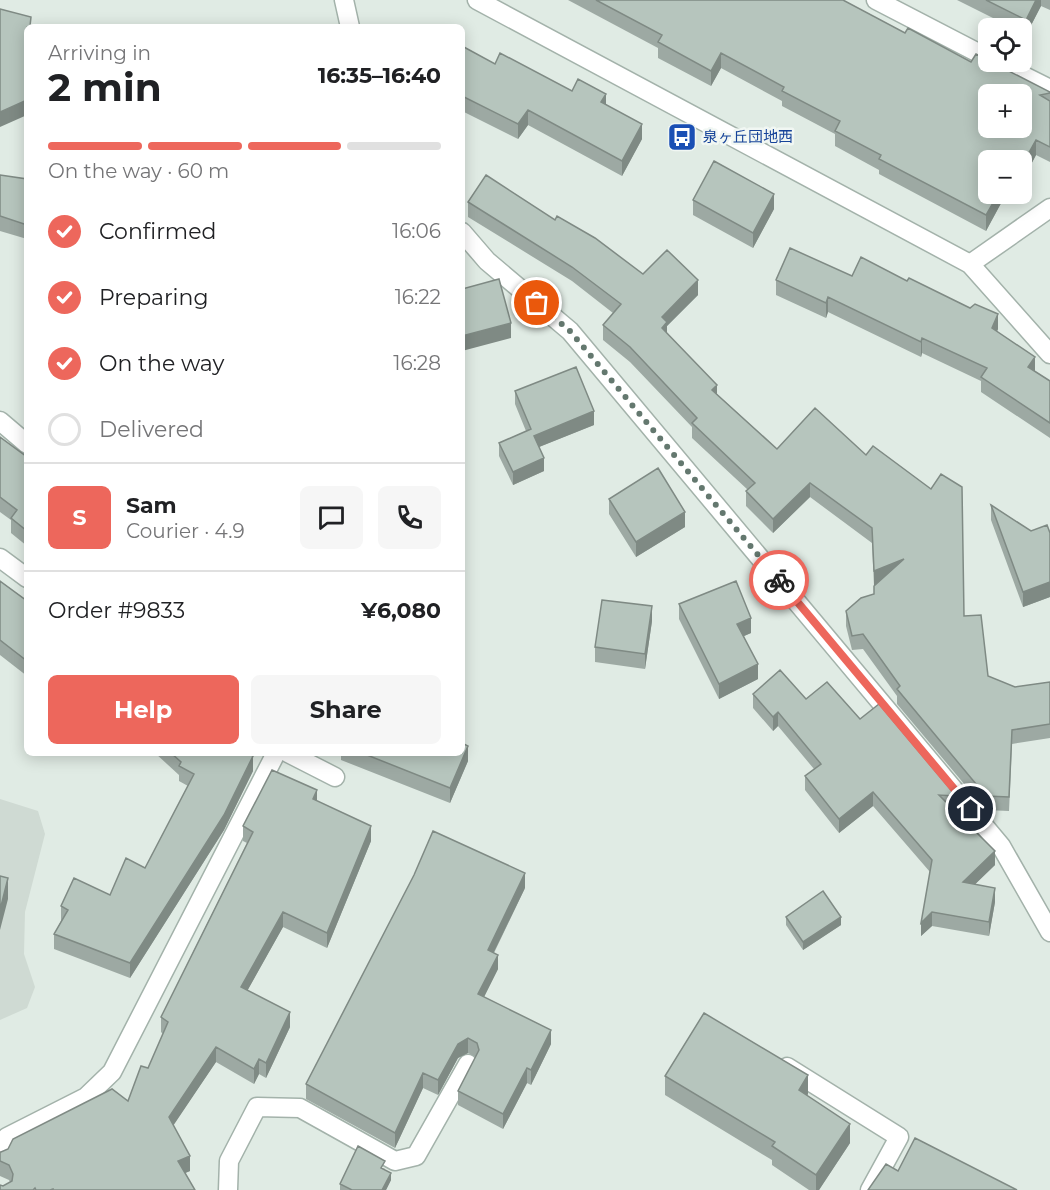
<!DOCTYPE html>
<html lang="en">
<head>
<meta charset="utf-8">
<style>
  :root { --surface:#fff; --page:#f6f6f6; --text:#202124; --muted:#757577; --line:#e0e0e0; --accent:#ed675c }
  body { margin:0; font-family:Montserrat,"Noto Sans JP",sans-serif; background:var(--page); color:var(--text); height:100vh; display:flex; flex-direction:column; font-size:22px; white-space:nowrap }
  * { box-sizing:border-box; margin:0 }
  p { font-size:20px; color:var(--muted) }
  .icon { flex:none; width:33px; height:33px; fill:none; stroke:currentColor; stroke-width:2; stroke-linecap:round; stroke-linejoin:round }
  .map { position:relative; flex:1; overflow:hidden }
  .details { position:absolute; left:24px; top:24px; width:441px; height:732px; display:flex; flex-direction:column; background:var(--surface); border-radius:9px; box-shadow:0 3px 15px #0003 }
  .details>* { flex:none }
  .controls { position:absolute; left:978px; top:18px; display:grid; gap:12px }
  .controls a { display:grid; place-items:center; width:54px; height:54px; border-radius:9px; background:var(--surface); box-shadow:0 3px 15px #0003; font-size:30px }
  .pin { position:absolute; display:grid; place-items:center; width:51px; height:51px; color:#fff; margin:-26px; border:3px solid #fff; border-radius:50%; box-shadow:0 2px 6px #0007 }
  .courier { position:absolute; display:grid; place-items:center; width:60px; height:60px; margin:-30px; border:4px solid #ed675c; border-radius:50%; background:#fff; color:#222; box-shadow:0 2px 8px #0007 }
  .overview em { font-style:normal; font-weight:700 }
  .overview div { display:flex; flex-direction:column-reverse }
  .overview { display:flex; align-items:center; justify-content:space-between; height:102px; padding:0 24px }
  h1 { font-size:39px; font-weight:700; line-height:45px }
  .bar { display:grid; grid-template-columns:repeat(4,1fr); gap:9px 6px; align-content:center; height:72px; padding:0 24px }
  .bar i { height:8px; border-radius:4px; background:var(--line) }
  .bar .current { background:var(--accent) }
  .bar p { grid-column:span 4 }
  .line { display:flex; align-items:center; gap:15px; padding:0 24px; border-top:2px solid var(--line) }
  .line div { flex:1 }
  .round { display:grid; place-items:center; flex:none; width:63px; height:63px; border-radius:9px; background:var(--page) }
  ol { padding:0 24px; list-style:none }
  li { display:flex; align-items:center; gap:18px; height:66px }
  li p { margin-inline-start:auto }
  li .icon { padding:6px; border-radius:50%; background:var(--accent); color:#fff; stroke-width:4 }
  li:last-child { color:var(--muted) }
  li i { width:33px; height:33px; border:3px solid var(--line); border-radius:50% }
  .primary-button { display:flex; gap:12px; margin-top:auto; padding:12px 24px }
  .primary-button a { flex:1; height:69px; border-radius:9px; background:var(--accent); color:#fff; font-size:24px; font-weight:700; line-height:69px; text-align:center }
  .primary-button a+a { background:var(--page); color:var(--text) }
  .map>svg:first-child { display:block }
</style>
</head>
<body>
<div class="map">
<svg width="1050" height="1190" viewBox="0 0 1050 1190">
  <rect width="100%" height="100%" fill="#e0ebe4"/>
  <path fill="#cfdad3" d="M0,799L38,811L45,834L25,912L24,954L35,987L27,1008L0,1020Z"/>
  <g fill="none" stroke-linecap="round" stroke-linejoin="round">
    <g stroke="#a3b2aa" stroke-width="21">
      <path id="service" d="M0,421L27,444
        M787,1067L899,1137L870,1190"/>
    </g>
    <g stroke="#a3b2aa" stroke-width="21">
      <path id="minor" d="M344,0L350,27
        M876,0L988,58
        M996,62L1050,89
        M462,232L487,261L570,331L1001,846L1050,932
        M970,264L1050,208
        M0,558L27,578
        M288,753L335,777
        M0,1156L7,1137L86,1097L112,1072L276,753
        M228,1190L229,1161L257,1107L300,1108L395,1161L416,1156L468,1064"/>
    </g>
    <g stroke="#a3b2aa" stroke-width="21">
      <path id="tertiary" d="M477,0L970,264L1050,354"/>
    </g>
    <use href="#service" stroke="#fff" stroke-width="18"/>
    <use href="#minor" stroke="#fff" stroke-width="18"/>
    <use href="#tertiary" stroke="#fff" stroke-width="18"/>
  </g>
  <path fill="#9da9a3" d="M568,0H843L905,33L971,62L1050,92V162L1036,155L1027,172L1022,168V160H988V194H1006L986,231L879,174V170L835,146V134L782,106V101L721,68L711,86L658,58V48Z
    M957,0H1050V10L1041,6L1026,35L1022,33V28H1013Z
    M462,46L495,64L606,104L642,139L622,176L528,125L518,139L462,111Z
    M0,175L27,179V239L0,231Z
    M693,200L774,209L753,248L693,215Z
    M468,202L555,220L643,274L698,295L667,326V333L717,394L777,449L815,408L964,616L988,676L1015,687L1050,682V738L1012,744L1009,811L986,810L897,704V696L863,649L852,650L846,626V611L874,594L875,585L874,586L872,543L810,497L773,533L746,506V491L748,490L692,438V427L630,362L603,340V325L613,313L572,281L468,217Z
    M852,276L998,329L997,331L1035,371L1050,381V438L981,392V381L922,353L921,357L828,312L826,318L776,295V280Z
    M515,391L594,425L539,447L544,471L513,485L499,456V443L526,431L515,404Z
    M0,437L27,457V546L11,533V520L0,512Z
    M609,499L685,527L636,557L609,514Z
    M991,505L1031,531L1050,533V597L1023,607L991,520Z
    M0,581L27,601V676L0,655Z
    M679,604L751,633L744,636L758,679L719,699L679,619Z
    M652,621L645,669L595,662V647Z
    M753,694L806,699L860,719L956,796V809H953L995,865L975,884L995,902L989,936L932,926L921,936L930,872L873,806L839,833L805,790V776L814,769L778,726L773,731L753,708Z
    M155,753H247L253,771L224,830L130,978L54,949V934L61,921V906L110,895L145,868L188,786L179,781V775Z
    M341,753H462L468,761L450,803L341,760Z
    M317,801L371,841L327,948L283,927L247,991L290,1027L266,1078L259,1074L254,1084L216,1062L173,1125L190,1171L185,1173L195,1190H0L3,1186L10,1182L9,1180L0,1176V1152H1L128,1101L148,1068L163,1034L161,1032V1017L247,843L243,841V826Z
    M525,888L494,953L498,969L484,997L551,1044L531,1085L527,1083L503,1129L458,1105V1091L476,1057L468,1053L458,1058L438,1095L423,1088L395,1148L306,1099V1084Z
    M786,917L841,925L803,950L786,925Z
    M665,1076L808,1094L807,1095L850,1143L819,1190H809L772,1165V1160L665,1095Z
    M385,1168L384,1169L391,1180L386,1190H340V1184Z"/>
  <path fill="#7f8a84" d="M1036,0H1041V6L1026,35V20Z
    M721,53V68L711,86V71Z
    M606,94V109L601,102Z
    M27,100V115L0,127V112Z
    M528,110V125L518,139V124Z
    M642,124V139L622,176V161Z
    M1036,140V155L1027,172V156Z
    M1019,152V160H1015Z
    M774,194V209L753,248V233Z
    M998,194H1006L986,231V215Z
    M698,280V295L667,326V336L662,342V317Z
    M828,297V312L826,318V303Z
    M998,314V329L992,343V328Z
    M511,323V338L462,351V336Z
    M922,338V353L921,357V342Z
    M1035,357V372L1028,367Z
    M717,385V400L712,390Z
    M594,411V425L534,449V436Z
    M544,458V471L513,485V472Z
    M810,483V497L773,533V519Z
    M685,512V527L636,557V542Z
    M904,559V574L874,586V571Z
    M1050,582V597L1023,607V592Z
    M652,606V621L645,669V654Z
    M751,618V633L737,639V624Z
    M758,664V679L719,699V684Z
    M778,712V726L773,731V717Z
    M468,746V761L450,803V788Z
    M253,756V771L224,830L130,978V963Z
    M317,790V805L313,799Z
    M873,792V806L839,833V819Z
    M371,826V841L327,948V933Z
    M995,851V865L963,896V882Z
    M525,873V888L488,964V950Z
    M8,878V899L0,930V910Z
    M995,888V902L989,936V922Z
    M283,912V927L241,1002V987Z
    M932,912V926L921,936V923Z
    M841,917V925L803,950V942Z
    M498,955V969L478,1009V994Z
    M290,1012V1027L266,1078V1063Z
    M551,1030V1044L531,1085V1070Z
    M468,1038V1053L458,1058L438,1095V1080L458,1044Z
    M216,1047V1062L169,1132V1117Z
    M259,1059V1074L254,1084V1069Z
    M527,1068V1083L503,1129V1114Z
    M423,1073V1088L395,1148V1133Z
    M808,1075V1094L799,1109V1090Z
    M850,1124V1143L819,1190H816V1175Z
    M190,1156V1171L178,1176V1161Z
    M391,1173V1180L386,1190H382Z"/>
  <path fill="#b6c5bd" stroke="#7f8a84" stroke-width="1.5" fill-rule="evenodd" d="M596,0H843L905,33L908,28L971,62L976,54L988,60V62H991L1050,92V93L1040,95L1050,101V147L1036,140L1027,156L1019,152L1015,160H988V194H998L986,215L879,159L881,155L835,131L840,121L782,91L784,87L721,53L711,71L658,42L662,35ZM988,94H1022V128H988Z
    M986,0H1036L1026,20Z
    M0,9L31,17L30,26L36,27H27V100L0,112Z
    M462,46L495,64L500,53L572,91L578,79L606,94L601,102L642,124L622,161L528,110L518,124L462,96Z
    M714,161L774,194L753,233L693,200Z
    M0,175L27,179V225L0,216Z
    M486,175L555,220L557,216L595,238L643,274L667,250L698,280L662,317L667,322L662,328L717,385L712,390L777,449L815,408L866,455L873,446L931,489L941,474L962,487L964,616L981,615L988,676L1015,687L1050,682V724L1012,730L1009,797L986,796L897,689L900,686L863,634L852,636L846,611L861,598L874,594V586L904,559L874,571L872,528L810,483L773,519L746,491L755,483L692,423L697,418L630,347L603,325L621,304L572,267L468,202Z
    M790,248L852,276L861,257L907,281L909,278L970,308L975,304L998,314L992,328L1035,357L1028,367L1050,381V423L981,377L987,368L922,338L921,342L828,297L826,303L776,280Z
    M499,279L511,323L462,336V289Z
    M576,367L594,411L534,436L544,458L513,472L499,443L531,429L515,391Z
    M0,437L27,457V531L11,518L17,510L0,497Z
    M658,468L685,512L636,542L609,499Z
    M991,505L1031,531L1047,525L1050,533V582L1023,592Z
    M0,581L27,601V661L0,640Z
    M736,581L751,618L737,624L758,664L719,684L679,604Z
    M602,600L652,606L645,654L595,647Z
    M780,670L806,699L827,682L860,719L879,704L956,796L939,795L995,851L963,882L995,888L989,922L932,912L921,923L932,860L873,792L839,819L805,776L821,764L778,712L773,717L753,694Z
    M462,743L468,746L450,788L362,753H462Z
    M171,753H247L253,756L224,815L130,963L54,934L68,910L61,906L74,878L110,895L126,858L145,868L194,774L179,766L181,762Z
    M272,770L317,790L313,799L371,826L327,933L283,912L241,987L290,1012L266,1063L259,1059L254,1069L216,1047L169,1117L190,1156L178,1161L195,1190H53V1189L50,1190H36L35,1188L33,1190H0V1185L3,1186L12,1181L13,1174L9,1165L0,1161V1152H1L8,1149L13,1139L112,1089L128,1101L141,1066L148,1068L168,1022L161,1017L253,832L243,826Z
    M433,831L525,873L488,950L498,955L478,994L551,1030L531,1070L527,1068L503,1114L458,1091L479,1050L477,1043L468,1038L458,1044L438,1080L423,1073L395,1133L306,1084L414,875Z
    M0,876L8,878L0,910Z
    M823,891L841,917L803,942L786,917Z
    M704,1013L808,1075L799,1090L850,1124L816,1175L772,1146L775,1142L665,1076Z
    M915,1138L1017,1190H868L886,1164L898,1171Z
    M358,1146L385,1161L381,1168L391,1173L382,1190H352L340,1184Z"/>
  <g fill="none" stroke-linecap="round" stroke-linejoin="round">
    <path stroke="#64786f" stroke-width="6" stroke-dasharray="0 10.8" d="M537,303L570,331L779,580"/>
    <path stroke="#ed675c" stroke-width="8" d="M779,580L971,809"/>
  </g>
  <defs>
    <g id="bus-square" transform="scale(1.5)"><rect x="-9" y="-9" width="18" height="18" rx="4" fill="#1a4fb4" stroke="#f1f7f3"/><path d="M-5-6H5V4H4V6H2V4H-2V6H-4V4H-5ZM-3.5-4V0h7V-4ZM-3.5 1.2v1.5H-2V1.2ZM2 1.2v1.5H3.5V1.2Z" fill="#fff"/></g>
  </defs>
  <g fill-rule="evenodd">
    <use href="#bus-square" x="682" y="137"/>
  </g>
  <g text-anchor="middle" stroke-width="5" stroke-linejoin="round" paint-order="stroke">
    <g font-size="15" fill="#164399" stroke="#f1f7f3" text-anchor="start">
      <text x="703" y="142">泉ヶ丘団地西</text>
    </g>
  </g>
</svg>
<div class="controls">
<a><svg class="icon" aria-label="locate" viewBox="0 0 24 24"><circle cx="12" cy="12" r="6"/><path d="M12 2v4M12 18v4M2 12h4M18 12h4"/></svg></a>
<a>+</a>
<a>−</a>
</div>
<div class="pin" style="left:537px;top:303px;background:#ea580c"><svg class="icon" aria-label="bag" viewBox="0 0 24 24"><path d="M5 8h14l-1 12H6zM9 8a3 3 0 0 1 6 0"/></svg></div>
<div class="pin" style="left:971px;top:809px;background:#1f2937"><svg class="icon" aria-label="home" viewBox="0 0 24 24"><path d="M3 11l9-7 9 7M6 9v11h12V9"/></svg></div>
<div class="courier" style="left:779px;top:580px"><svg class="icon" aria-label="bike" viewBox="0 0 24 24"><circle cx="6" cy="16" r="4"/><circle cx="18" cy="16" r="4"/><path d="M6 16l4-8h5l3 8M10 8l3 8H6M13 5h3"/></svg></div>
<section class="details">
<div class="overview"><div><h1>2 min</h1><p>Arriving in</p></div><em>16:35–16:40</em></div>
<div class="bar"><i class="current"></i><i class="current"></i><i class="current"></i><i></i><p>On the way · 60 m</p></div>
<ol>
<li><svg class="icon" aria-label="check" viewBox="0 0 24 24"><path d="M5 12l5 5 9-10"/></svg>Confirmed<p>16:06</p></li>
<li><svg class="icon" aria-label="check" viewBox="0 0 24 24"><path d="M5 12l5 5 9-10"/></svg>Preparing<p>16:22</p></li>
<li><svg class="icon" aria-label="check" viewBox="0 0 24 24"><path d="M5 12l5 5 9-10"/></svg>On the way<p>16:28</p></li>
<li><i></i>Delivered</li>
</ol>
<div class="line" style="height:108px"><b class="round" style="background:var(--accent);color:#fff">S</b><div><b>Sam</b><p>Courier · 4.9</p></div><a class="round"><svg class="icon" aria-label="chat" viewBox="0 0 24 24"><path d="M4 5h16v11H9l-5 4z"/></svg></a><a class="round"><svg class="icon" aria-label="phone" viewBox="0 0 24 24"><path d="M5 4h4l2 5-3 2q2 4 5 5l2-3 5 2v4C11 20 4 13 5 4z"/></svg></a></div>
<div class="line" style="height:78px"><div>Order #9833</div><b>¥6,080</b></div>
<div class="primary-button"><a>Help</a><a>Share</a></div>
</section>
</div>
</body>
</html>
